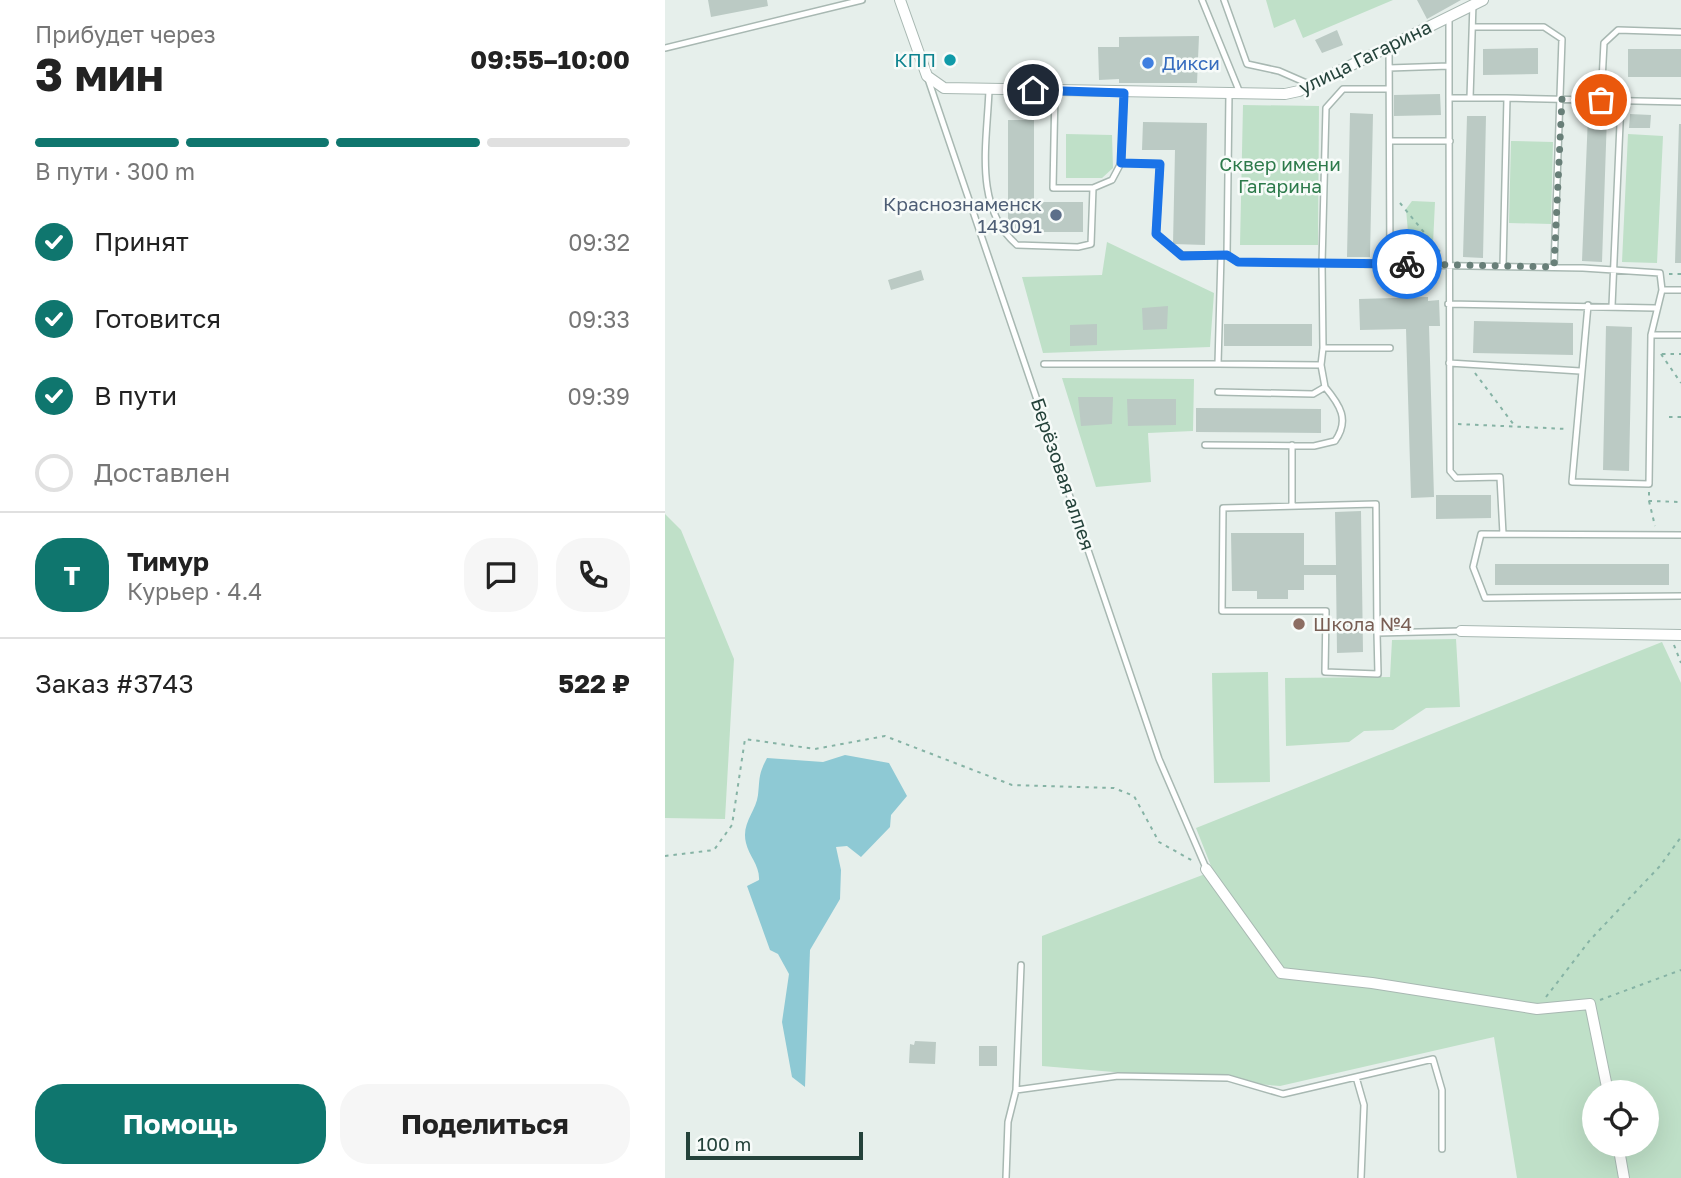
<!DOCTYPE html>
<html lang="ru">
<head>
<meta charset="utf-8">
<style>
  :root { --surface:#fff; --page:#f6f6f6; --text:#222; --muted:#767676; --line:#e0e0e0; --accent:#0f766e }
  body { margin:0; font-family:"Golos Text",sans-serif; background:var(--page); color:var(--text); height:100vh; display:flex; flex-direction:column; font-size:26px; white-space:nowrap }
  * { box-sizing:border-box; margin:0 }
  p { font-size:23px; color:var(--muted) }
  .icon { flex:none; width:38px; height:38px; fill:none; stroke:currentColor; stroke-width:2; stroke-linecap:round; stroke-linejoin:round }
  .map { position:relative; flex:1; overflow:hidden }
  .panel { display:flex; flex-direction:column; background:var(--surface); width:665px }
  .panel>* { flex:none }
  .fabs { position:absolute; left:917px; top:1080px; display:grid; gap:14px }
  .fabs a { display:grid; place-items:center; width:77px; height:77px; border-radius:50%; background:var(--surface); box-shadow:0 7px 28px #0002; font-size:35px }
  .scale { position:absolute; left:21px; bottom:18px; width:177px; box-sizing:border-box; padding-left:7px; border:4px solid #24423a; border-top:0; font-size:19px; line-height:24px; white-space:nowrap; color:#24423a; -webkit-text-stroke:5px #f7fbf9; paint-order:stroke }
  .pin { position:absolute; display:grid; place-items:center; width:60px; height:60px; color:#fff; margin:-30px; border:4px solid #fff; border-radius:50%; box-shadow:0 2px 7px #0007 }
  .courier { position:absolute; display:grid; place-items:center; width:70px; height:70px; margin:-35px; border:5px solid #1a73e8; border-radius:50%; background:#fff; color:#222; box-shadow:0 2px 9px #0007 }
  .headline em { font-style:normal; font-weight:700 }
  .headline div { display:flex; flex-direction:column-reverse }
  .headline { display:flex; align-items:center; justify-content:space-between; height:119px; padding:0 35px }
  h1 { font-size:46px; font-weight:700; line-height:52px }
  .bar { display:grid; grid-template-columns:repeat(4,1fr); gap:10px 7px; align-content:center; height:84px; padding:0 35px }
  .bar i { height:9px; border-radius:5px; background:var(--line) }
  .bar .on { background:var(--accent) }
  .bar p { grid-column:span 4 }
  .line { display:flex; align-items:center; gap:18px; padding:0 35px; border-top:2px solid var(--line) }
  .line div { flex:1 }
  .round { display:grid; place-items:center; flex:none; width:74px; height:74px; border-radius:28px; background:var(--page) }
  ol { padding:0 35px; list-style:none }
  li { display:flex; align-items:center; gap:21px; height:77px }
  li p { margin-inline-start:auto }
  li .icon { padding:7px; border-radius:50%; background:var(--accent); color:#fff; stroke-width:4 }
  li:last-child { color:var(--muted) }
  li i { width:38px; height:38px; border:4px solid var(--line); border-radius:50% }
  .primary-button { display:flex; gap:14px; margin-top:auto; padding:14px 35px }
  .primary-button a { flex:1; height:80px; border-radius:28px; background:var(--accent); color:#fff; font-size:28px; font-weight:700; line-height:80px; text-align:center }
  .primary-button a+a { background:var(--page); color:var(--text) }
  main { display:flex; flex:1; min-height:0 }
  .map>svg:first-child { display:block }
</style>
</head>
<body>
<main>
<section class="panel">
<div class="headline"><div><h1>3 мин</h1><p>Прибудет через</p></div><em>09:55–10:00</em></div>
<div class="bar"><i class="on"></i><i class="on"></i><i class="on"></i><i></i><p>В пути · 300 m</p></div>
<ol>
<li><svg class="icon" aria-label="check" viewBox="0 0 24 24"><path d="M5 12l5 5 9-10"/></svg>Принят<p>09:32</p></li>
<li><svg class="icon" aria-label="check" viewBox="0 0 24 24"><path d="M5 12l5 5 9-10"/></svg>Готовится<p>09:33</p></li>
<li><svg class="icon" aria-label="check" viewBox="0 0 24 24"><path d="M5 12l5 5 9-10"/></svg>В пути<p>09:39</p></li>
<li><i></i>Доставлен</li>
</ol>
<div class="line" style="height:126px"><b class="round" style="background:var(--accent);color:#fff">Т</b><div><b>Тимур</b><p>Курьер · 4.4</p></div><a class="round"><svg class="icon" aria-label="chat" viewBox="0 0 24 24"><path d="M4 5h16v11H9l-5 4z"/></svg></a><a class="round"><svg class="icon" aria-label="phone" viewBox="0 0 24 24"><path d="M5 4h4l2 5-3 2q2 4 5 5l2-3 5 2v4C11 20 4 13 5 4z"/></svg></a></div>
<div class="line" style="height:91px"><div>Заказ #3743</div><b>522 ₽</b></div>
<div class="primary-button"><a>Помощь</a><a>Поделиться</a></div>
</section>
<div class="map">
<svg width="1016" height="1178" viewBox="0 0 1016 1178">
  <rect width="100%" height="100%" fill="#e6efeb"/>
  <path fill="#bfe0c8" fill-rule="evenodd" d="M601,0H728L638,38L630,19L609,28Z
    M578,105L654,106L653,245H575Z
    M401,134L447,135L448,168L437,178H401Z
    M963,134L998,136L992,263L957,262Z
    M846,141L888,142L886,224L844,223Z
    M747,201L770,202L768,244H744L741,209Z
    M442,242L549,293L545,347L378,353L357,277L437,275Z
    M397,378L529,379L528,431L483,433L486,482L431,487Z
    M0,514L16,530L69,659L60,819L0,818Z
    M791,639L795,707L761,708L728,730L699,731L684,742L621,746L620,678L725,677L727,640Z
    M997,642L1016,683V1178H852L829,1037L615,1086L377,1066V936L548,871L531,828ZM929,1092H982V1144H929Z
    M603,672L605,782L549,783L547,673Z"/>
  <path fill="#8ec9d4" d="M180,755L224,763L242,796L226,815L225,827L196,857L182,846L171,847L176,870L175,899L145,950L140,1087L127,1077L117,1022L124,974L113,954L105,950L82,886L94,880C95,866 84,856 81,843C76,823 91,812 93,795C95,778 93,775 102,758L158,762Z"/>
  <path fill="#bbcac4" d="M43,0H102L103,6L46,17Z
    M752,0H796L762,19Z
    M672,30L678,45L657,53L650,40Z
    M534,36L532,83H454V79L434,80L433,47H454V37Z
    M873,48V74L818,75V49Z
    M963,49H1016V77H963Z
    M291,54L292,65L280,66L279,55Z
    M775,94L776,115L729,116V95Z
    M685,113L708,114L705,257H682Z
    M965,114L986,115L985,128H964Z
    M802,116H821L818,258L798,257Z
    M923,116H942L937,262L917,261Z
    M343,120H369V202H418V232H343Z
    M478,122L542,123L540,245L508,244L510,150H477Z
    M1014,124H1016V263H1010Z
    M256,270L259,280L226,290L223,280Z
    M763,297V301L774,300L775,326H764L769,497L746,498L741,329L695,330L694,299Z
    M503,306L502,329L478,330L477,308Z
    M809,321L908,323V355L808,353Z
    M432,324V345L405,346V325Z
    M559,324H647V346H559Z
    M941,326L967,327L964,471L938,470Z
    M413,397H448L447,424L416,426Z
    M462,399H511V425L463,426Z
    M531,408L656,409V433L531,432Z
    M771,495H826V518L771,519Z
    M696,511L698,652L672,653L671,575H639V590H623V599H592V591H567L566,533H639V565H671L670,512Z
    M830,564H1004V585H830Z
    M250,1041L271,1042L270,1064L244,1063L245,1044L249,1045Z
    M314,1046H332V1066H314Z"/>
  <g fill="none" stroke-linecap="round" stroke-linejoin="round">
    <g stroke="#a8b8b2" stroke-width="8">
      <path id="lane" d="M537,0L575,93
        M559,0L582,64L614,71L646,85
        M784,16V98H842
        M808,27H879L897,39L889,267
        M724,46L725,264
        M0,48L197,0
        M724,68L784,66
        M263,79L494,759L541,868
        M724,89H678L661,108L657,264L658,348H725
        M324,90C322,143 308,207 352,245L413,247L426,244L428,188L447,180L456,163L459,93
        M390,91L388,188H428
        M564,93L562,255L573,262L918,268L995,273L997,290L986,335L984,484L907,482L923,305
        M784,98L785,471L791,478L835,477L838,534
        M805,98L808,3
        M936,100L939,43L953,30L1016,32
        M726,141H785
        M456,163L495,164L491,234L517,255H558
        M556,255L553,364L656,365L658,348
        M838,266L842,98L1016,102
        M997,290H1016
        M783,304L990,308
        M947,306L956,101
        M986,335H1016
        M784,363L915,371
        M379,364H553
        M553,392L648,394L660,387L656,365
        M540,445L649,446L670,441C685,420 675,405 660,387
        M627,506V445
        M1016,535L816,534L808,567L820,598L1016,596
        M712,633L711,504L558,508L557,611H661L660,672L713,674L712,633L796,631
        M691,1077L699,1105L696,1178
        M351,1090L453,1076L563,1078L618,1094L768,1059L777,1090V1149
        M341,1178L343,1122L351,1090L356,965"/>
    </g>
    <g stroke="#a8b8b2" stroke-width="12">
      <path id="street" d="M235,0L262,76L279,88L620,94L634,91L818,0
        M796,631L1016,635
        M541,869L616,973L707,983L872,1009L925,1004L943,1092
        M953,1144L959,1178"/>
    </g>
    <path stroke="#86b3a5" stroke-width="2" stroke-dasharray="3.5 5" stroke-linecap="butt" d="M735,203L776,253
      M1004,274H1016
      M996,354L1016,383
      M997,354H1016
      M810,373L849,425
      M1004,417H1016
      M793,424L903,429
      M984,492V501L1016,502
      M984,501L990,526
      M1009,645L1016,663
      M0,856L49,850L67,825L80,739L150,749L220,736L347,785L449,788L469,796L494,842L528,861
      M881,997L925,940L995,866L1016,837
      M935,1000L1016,970"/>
    <use href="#lane" stroke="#fff" stroke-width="5"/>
    <use href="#street" stroke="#fff" stroke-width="10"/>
  </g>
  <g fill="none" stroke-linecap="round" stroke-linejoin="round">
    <path stroke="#687f78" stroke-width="7" stroke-dasharray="0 12.6" d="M742,264L889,267L897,99L936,100"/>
    <path stroke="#1a73e8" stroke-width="9" d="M368,90L459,93L456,163L495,164L491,234L517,256L562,255L573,262L742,264"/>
  </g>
  <circle fill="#0f9aa8" stroke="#f7fbf9" stroke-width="2.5" cx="285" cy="60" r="7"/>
  <circle fill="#3f7fe0" stroke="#f7fbf9" stroke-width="2.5" cx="483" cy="63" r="7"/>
  <circle fill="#5c6f8a" stroke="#f7fbf9" stroke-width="2.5" cx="391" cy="215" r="7"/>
  <circle fill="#8d6e63" stroke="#f7fbf9" stroke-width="2.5" cx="634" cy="624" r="7"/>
  <g text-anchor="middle" stroke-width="5" stroke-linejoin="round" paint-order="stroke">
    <g font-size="19" fill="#24423a" stroke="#f7fbf9">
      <text transform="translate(700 57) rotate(-26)" y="7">улица Гагарина</text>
      <text transform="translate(398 474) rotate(71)" y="7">Берёзовая аллея</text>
    </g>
    <g font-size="19" fill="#0d838f" stroke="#f7fbf9" text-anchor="end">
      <text x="271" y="67">КПП</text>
    </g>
    <g font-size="19" fill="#366cbe" stroke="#f7fbf9" text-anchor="start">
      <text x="497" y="70">Дикси</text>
    </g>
    <g font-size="19" fill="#2d7a4b" stroke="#f7fbf9">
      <text x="615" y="171">Сквер имени<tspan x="615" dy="22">Гагарина</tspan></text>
    </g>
    <g font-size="19" fill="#4e5e75" stroke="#f7fbf9" text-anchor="end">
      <text x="377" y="211">Краснознаменск<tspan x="377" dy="22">143091</tspan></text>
    </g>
    <g font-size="19" fill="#785e54" stroke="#f7fbf9" text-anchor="start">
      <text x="648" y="631">Школа №4</text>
    </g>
  </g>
</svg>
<div class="fabs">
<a><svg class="icon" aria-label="locate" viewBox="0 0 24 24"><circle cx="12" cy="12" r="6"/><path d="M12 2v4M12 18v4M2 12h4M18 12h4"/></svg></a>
</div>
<div class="scale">100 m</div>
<div class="pin" style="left:936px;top:100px;background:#ea580c"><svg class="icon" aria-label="bag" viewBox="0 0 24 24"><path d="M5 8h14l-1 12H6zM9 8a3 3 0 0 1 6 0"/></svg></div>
<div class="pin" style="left:368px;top:90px;background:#1f2937"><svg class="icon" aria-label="home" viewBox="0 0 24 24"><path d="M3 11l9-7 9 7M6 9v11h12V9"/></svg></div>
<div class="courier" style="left:742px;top:264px"><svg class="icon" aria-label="bike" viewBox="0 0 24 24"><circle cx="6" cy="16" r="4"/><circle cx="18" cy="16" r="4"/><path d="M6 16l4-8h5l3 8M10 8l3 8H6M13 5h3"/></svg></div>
</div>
</main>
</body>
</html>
